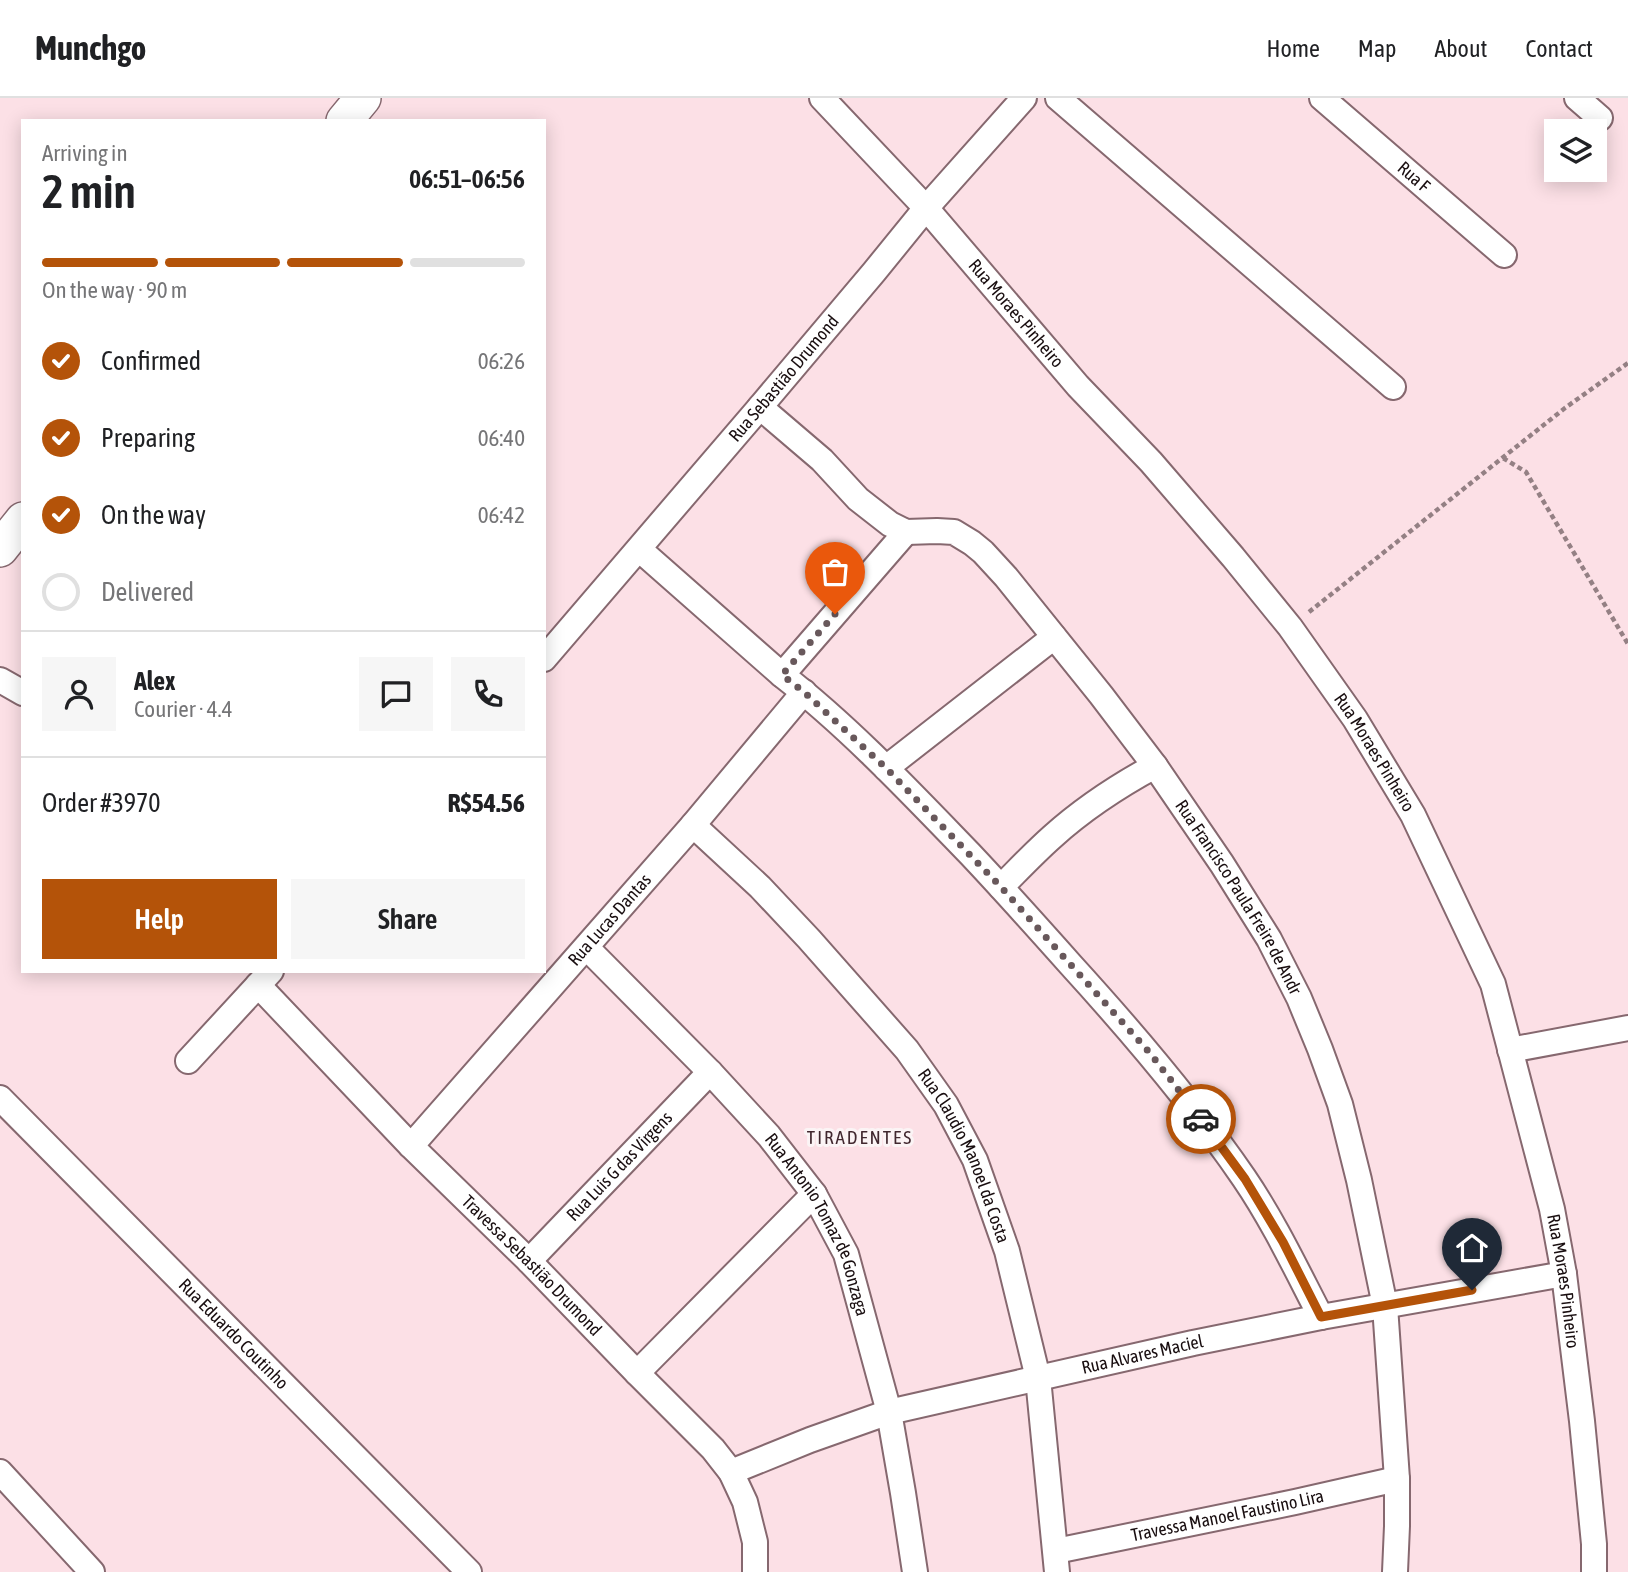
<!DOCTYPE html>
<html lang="en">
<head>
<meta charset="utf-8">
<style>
  :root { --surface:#fff; --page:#f6f6f6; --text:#202124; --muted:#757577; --line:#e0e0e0; --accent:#b45309 }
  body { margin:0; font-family:"Asap Condensed",sans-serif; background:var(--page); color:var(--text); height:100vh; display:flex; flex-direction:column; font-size:26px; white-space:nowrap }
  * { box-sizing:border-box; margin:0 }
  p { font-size:23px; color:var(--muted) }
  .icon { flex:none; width:38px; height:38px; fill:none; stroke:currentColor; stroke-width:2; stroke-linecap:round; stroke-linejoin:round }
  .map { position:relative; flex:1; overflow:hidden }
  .details { position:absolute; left:21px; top:21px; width:525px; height:854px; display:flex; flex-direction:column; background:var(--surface); border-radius:0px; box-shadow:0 4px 18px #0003 }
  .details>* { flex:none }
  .fabs { position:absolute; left:1544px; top:21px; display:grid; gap:14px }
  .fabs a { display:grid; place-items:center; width:63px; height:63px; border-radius:0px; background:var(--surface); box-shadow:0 4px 18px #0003; font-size:35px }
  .pin { position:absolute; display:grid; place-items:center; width:60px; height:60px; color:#fff; margin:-72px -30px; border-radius:50% 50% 50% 0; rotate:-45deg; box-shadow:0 0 7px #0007 }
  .pin .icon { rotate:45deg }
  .courier { position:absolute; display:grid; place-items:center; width:70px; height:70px; margin:-35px; border:5px solid #b45309; border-radius:50%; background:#fff; color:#222; box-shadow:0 2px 9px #0007 }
  .summary em { font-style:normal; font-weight:600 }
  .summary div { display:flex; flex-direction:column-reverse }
  .summary { display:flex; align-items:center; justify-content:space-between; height:119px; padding:0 21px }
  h1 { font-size:46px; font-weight:600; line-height:52px }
  .bar { display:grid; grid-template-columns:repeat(4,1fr); gap:10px 7px; align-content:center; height:84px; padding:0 21px }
  .bar i { height:9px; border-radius:5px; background:var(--line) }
  .bar .active { background:var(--accent) }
  .bar p { grid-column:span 4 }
  .line { display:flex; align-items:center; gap:18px; padding:0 21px; border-top:2px solid var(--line) }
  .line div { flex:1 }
  .round { display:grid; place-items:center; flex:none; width:74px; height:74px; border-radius:0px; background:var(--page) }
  ol { padding:0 21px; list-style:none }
  li { display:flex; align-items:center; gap:21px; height:77px }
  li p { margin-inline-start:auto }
  li .icon { padding:7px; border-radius:50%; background:var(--accent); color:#fff; stroke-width:4 }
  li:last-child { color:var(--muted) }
  li i { width:38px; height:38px; border:4px solid var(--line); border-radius:50% }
  .action { display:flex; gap:14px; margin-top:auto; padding:14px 21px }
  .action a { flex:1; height:80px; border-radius:0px; background:var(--accent); color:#fff; font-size:28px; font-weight:600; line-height:80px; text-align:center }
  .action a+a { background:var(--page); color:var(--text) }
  header { display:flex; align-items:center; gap:42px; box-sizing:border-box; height:98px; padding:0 35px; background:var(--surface); border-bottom:2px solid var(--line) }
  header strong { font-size:33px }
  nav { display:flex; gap:38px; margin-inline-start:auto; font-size:24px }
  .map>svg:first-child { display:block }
</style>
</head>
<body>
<header>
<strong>Munchgo</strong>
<nav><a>Home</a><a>Map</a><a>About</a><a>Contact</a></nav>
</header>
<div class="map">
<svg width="1628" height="1474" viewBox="0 0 1628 1474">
  <rect width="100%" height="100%" fill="#fce0e6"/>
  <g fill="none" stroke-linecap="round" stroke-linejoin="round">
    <g stroke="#86686f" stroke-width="28">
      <g id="street">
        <path id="s1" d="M822,0L926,110L1078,288L1151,364L1233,459L1290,529L1355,621L1413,717L1493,886L1552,1111L1564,1176L1582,1323L1594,1446V1474"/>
        <path d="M1058,0L1393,289"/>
        <path id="s2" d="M1322,0L1504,157"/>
        <path d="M1577,0L1600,20"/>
        <path id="s3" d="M760,309L822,362L858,401L890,426L906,434L937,433L954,434L972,445L983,454L1006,479L1101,597L1155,668L1222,766L1269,841L1299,900L1320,951L1340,1006L1359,1082L1385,1208L1397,1381V1428L1395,1474"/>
        <path d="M640,452L782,577C850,630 910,694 970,756C1004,792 1037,829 1070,866C1132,934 1192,1004 1244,1080C1274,1124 1297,1173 1321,1219"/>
        <path id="s4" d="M544,561L760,309L874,174L926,110L1024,0"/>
        <path d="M782,577L906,434"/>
        <path d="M0,582L23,595"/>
        <path d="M886,670L1054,539"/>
        <path id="s5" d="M693,727L760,789L809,841L907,952L946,1007L975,1062L1007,1153L1038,1280L1057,1474"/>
        <path d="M1001,789C1018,772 1034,755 1052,739C1083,711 1118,688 1155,668"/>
        <path id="s6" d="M587,850L710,974L769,1038L814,1096L846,1156L889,1314L903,1395L915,1474"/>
        <path id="s7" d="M258,887L411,1048L529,1163L637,1275L713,1351L731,1374L745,1404L755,1444V1474"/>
        <path d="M1510,952L1628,930"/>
        <path d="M188,963L271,873"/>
        <path id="s8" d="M0,1000L469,1474"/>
        <path id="s9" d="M411,1048L693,727L804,594"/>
        <path id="s10" d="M529,1163L710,974"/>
        <path d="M637,1275L814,1096"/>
        <path d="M0,1374L92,1474"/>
        <path id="s11" d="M731,1374L810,1342L889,1314L1193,1245L1321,1219L1564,1176"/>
        <path id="s12" d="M1056,1453L1295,1404L1397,1381"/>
      </g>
    </g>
    <g stroke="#86686f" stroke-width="38">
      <path id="secondary" d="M344,23L363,0
        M0,451L23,422"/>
    </g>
    <path stroke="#948084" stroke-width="4.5" stroke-dasharray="5 3.5" stroke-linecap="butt" d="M1503,360L1526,374L1628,546
      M1309,514L1565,310L1628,265"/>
    <use href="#street" stroke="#fff" stroke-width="24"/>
    <use href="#secondary" stroke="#fff" stroke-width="35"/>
  </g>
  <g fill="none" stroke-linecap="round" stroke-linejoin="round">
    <path stroke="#68585b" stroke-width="7" stroke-dasharray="0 12.6" d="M835,516L782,577L804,594L886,670L1001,789L1150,955L1201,1021"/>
    <path stroke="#b45309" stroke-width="9" d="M1201,1021L1245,1081L1283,1144L1321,1219L1472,1192"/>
  </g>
  <g text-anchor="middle" stroke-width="6" stroke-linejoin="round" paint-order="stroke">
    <g font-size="18" fill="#190e10" stroke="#fbf4f5">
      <text dy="6" stroke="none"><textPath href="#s2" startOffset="121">Rua F</textPath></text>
      <text dy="6" stroke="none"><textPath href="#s1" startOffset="290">Rua Moraes Pinheiro</textPath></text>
      <text dy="6" stroke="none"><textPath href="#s4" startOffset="369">Rua Sebastião Drumond</textPath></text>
      <text dy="6" stroke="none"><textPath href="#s1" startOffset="858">Rua Moraes Pinheiro</textPath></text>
      <text dy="6" stroke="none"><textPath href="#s3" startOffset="707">Rua Francisco Paula Freire de Andr</textPath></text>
      <text dy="6" stroke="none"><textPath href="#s9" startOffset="301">Rua Lucas Dantas</textPath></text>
      <text dy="6" stroke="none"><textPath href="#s5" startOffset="432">Rua Claudio Manoel da Costa</textPath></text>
      <text dy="6" stroke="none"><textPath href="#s10" startOffset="131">Rua Luis G das Virgens</textPath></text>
      <text dy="6" stroke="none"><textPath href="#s6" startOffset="364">Rua Antonio Tomaz de Gonzaga</textPath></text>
      <text dy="6" stroke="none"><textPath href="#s7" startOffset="392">Travessa Sebastião Drumond</textPath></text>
      <text dy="6" stroke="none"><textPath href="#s1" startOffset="1424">Rua Moraes Pinheiro</textPath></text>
      <text dy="6" stroke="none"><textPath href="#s8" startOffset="332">Rua Eduardo Coutinho</textPath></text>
      <text dy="6" stroke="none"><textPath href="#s11" startOffset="429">Rua Alvares Maciel</textPath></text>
      <text dy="6" stroke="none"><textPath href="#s12" startOffset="175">Travessa Manoel Faustino Lira</textPath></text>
    </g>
    <g font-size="19" letter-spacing="2" fill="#41282f" stroke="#fbf4f5">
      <text x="860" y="1046">TIRADENTES</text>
    </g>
  </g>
</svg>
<div class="fabs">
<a><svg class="icon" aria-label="layers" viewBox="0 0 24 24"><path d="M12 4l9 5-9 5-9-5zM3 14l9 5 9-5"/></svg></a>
</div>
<div class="pin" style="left:835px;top:516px;background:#ea580c"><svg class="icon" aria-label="bag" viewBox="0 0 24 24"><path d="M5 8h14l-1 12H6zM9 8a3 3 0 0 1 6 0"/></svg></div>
<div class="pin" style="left:1472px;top:1192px;background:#1f2937"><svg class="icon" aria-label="home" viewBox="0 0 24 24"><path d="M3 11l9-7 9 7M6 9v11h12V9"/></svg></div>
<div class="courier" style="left:1201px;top:1021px"><svg class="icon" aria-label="car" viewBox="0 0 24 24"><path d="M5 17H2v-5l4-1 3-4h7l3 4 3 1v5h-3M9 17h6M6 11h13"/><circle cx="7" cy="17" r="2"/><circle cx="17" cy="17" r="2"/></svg></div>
<section class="details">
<div class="summary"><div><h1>2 min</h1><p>Arriving in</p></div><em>06:51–06:56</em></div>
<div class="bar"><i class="active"></i><i class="active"></i><i class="active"></i><i></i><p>On the way · 90 m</p></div>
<ol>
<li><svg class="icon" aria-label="check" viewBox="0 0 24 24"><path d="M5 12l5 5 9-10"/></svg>Confirmed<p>06:26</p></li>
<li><svg class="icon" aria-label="check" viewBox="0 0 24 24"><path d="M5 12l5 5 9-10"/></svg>Preparing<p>06:40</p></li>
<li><svg class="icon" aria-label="check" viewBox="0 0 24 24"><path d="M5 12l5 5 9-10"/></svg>On the way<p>06:42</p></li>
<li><i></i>Delivered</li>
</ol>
<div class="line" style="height:126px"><a class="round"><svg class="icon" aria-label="person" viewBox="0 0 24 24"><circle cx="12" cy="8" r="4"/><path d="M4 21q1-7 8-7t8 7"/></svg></a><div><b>Alex</b><p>Courier · 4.4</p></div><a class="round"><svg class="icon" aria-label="chat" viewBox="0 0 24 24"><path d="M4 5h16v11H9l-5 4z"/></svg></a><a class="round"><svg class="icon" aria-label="phone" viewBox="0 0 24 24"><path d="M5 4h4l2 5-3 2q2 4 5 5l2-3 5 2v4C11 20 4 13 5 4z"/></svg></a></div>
<div class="line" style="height:91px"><div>Order #3970</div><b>R$54.56</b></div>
<div class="action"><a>Help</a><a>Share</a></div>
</section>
</div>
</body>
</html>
